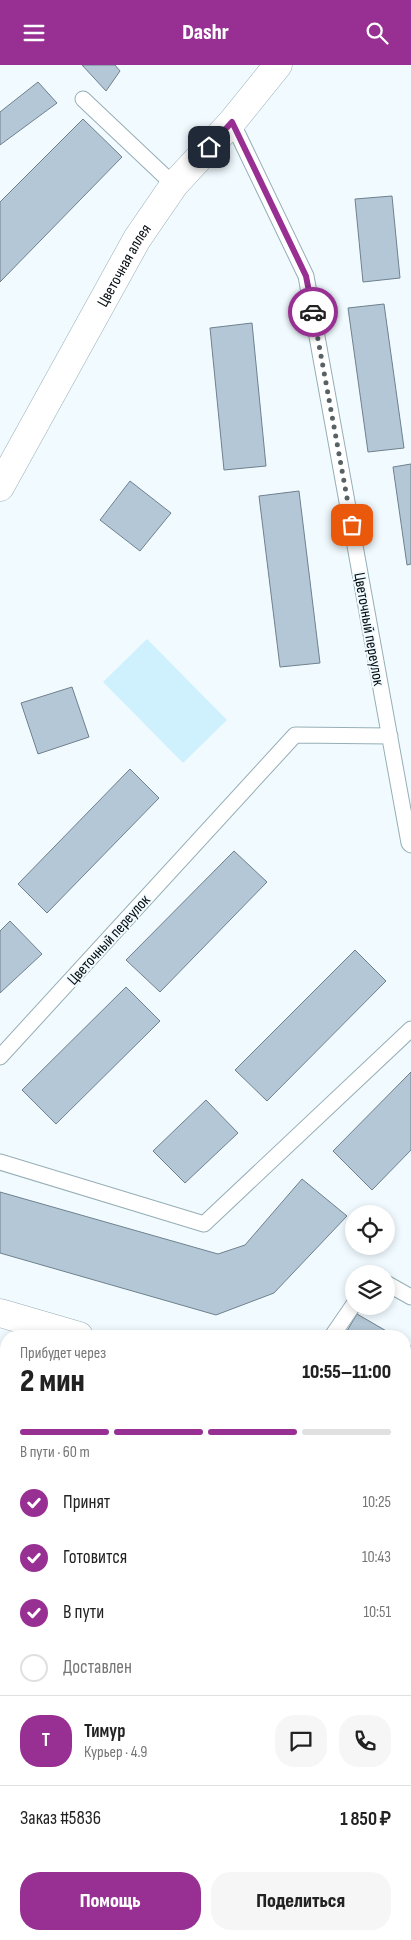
<!DOCTYPE html>
<html lang="ru">
<head>
<meta charset="utf-8">
<style>
  :root { --surface:#fff; --page:#f6f6f6; --text:#222; --muted:#767676; --line:#e0e0e0; --accent:#983093 }
  body { margin:0; font-family:"Sofia Sans Condensed",sans-serif; background:var(--page); color:var(--text); height:100vh; display:flex; flex-direction:column; font-size:19px; white-space:nowrap }
  * { box-sizing:border-box; margin:0 }
  p { font-size:16px; color:var(--muted) }
  .icon { flex:none; width:28px; height:28px; fill:none; stroke:currentColor; stroke-width:2; stroke-linecap:round; stroke-linejoin:round }
  .map { position:relative; flex:1; overflow:hidden }
  .panel { position:absolute; left:0px; top:1265px; width:411px; height:610px; display:flex; flex-direction:column; background:var(--surface); border-radius:20px 20px 0 0; box-shadow:0 2px 8px #0003 }
  .panel>* { flex:none }
  .controls { position:absolute; left:345px; top:1140px; display:grid; gap:10px }
  .controls a { display:grid; place-items:center; width:50px; height:50px; border-radius:50%; background:var(--surface); box-shadow:0 2px 8px #0003; font-size:25px }
  .pin { position:absolute; display:grid; place-items:center; width:42px; height:42px; color:#fff; margin:-21px; border-radius:10px; box-shadow:0 2px 8px #0006 }
  .courier { position:absolute; display:grid; place-items:center; width:50px; height:50px; margin:-25px; border:4px solid #983093; border-radius:50%; background:#fff; color:#222; box-shadow:0 1px 6px #0007 }
  .overview em { font-style:normal; font-weight:800 }
  .overview div { display:flex; flex-direction:column-reverse }
  .overview { display:flex; align-items:center; justify-content:space-between; height:85px; padding:0 20px }
  h1 { font-size:32px; font-weight:800; line-height:38px }
  .bar { display:grid; grid-template-columns:repeat(4,1fr); gap:8px 5px; align-content:center; height:60px; padding:0 20px }
  .bar i { height:6px; border-radius:4px; background:var(--line) }
  .bar .active { background:var(--accent) }
  .bar p { grid-column:span 4 }
  .line { display:flex; align-items:center; gap:12px; padding:0 20px; border-top:1px solid var(--line) }
  .line div { flex:1 }
  .round { display:grid; place-items:center; flex:none; width:52px; height:52px; border-radius:20px; background:var(--page) }
  ol { padding:0 20px; list-style:none }
  li { display:flex; align-items:center; gap:15px; height:55px }
  li p { margin-inline-start:auto }
  li .icon { padding:5px; border-radius:50%; background:var(--accent); color:#fff; stroke-width:4 }
  li:last-child { color:var(--muted) }
  li i { width:28px; height:28px; border:2px solid var(--line); border-radius:50% }
  .action { display:flex; gap:10px; margin-top:auto; padding:10px 20px }
  .action a { flex:1; height:58px; border-radius:20px; background:var(--accent); color:#fff; font-size:20px; font-weight:800; line-height:58px; text-align:center }
  .action a+a { background:var(--page); color:var(--text) }
  header { display:flex; justify-content:space-between; align-items:center; height:65px; padding:0 20px; background:var(--accent); color:#fff; font-size:22px; font-weight:800 }
  .map>svg:first-child { display:block }
</style>
</head>
<body>
<header><svg class="icon" aria-label="menu" viewBox="0 0 24 24"><path d="M4 6h16M4 12h16M4 18h16"/></svg>Dashr<svg class="icon" aria-label="search" viewBox="0 0 24 24"><circle cx="10" cy="10" r="6"/><path d="M15 15l6 6"/></svg></header>
<div class="map">
<svg width="411" height="1875" viewBox="0 0 411 1875">
  <rect width="100%" height="100%" fill="#f1fbff"/>
  <path fill="#cff1fd" d="M147,574L227,655L183,698L103,617Z"/>
  <path fill="#b4c7d6" stroke="#6f808e" d="M82,0H115L120,6L106,26Z
    M38,17L57,38L0,80V47Z
    M83,54L122,92L0,217V137Z
    M392,131L400,213L363,217L355,134Z
    M384,239L404,383L368,387L348,243Z
    M252,258L266,401L224,405L210,263Z
    M411,399V499L407,500L393,402Z
    M130,416L171,448L140,486L100,455Z
    M299,426L320,598L280,602L259,431Z
    M72,622L89,672L38,689L21,638Z
    M130,704L159,733L47,848L18,819Z
    M234,786L267,817L160,927L126,895Z
    M10,856L42,889L0,928V866Z
    M355,885L386,916L267,1036L235,1005Z
    M126,922L160,956L56,1059L22,1025Z
    M411,1007V1085L372,1125L333,1086Z
    M206,1035L238,1068L185,1118L153,1086Z
    M302,1114L347,1151L274,1228L216,1250L0,1188V1127L218,1189L245,1180Z
    M357,1249L395,1271H344Z
    M405,1277L411,1281V1360L405,1356Z
    M0,1318L6,1319V1354L0,1376Z
    M6,1533V1560L0,1549V1537Z
    M397,1869L401,1875H387Z"/>
  <g fill="none" stroke-linecap="round" stroke-linejoin="round">
    <g stroke="#96aeb6" stroke-width="17">
      <path id="service" d="M83,34L174,120
        M232,57L306,211L409,778L411,780
        M0,992L295,670L390,671
        M0,1097L204,1159L411,964
        M386,1218L411,1232
        M332,1271L354,1239
        M0,1441L3,1444L0,1446"/>
    </g>
    <g stroke="#96aeb6" stroke-width="29">
      <path id="minor" d="M405,1468L411,1469
        M0,1490L6,1487
        M405,1650L411,1647
        M280,1869L284,1875
        M42,1875L52,1869"/>
    </g>
    <g stroke="#96aeb6" stroke-width="29">
      <g id="tertiary">
        <path id="s1" d="M0,422L137,174L174,120L232,57L278,0"/>
        <path d="M0,1248L79,1271"/>
        <path d="M405,1418L411,1421"/>
      </g>
    </g>
    <use href="#service" stroke="#fff" stroke-width="15"/>
    <use href="#minor" stroke="#fff" stroke-width="28"/>
    <use href="#tertiary" stroke="#fff" stroke-width="28"/>
  </g>
  <g fill="none" stroke-linecap="round" stroke-linejoin="round">
    <path stroke="#586164" stroke-width="5" stroke-dasharray="0 9" d="M313,247L352,460"/>
    <path stroke="#983093" stroke-width="6" d="M209,82L232,57L306,211L313,247"/>
  </g>
  <g text-anchor="middle" stroke-width="4" stroke-linejoin="round" paint-order="stroke">
    <g font-size="16" fill="#060e11" stroke="#f1fbff">
      <text dy="6" stroke="none"><textPath href="#s1" startOffset="254">Цветочная аллея</textPath></text>
      <text transform="translate(370 564) rotate(80)" y="6">Цветочный переулок</text>
      <text transform="translate(108 874) rotate(-48)" y="6">Цветочный переулок</text>
    </g>
  </g>
</svg>
<div class="controls">
<a><svg class="icon" aria-label="locate" viewBox="0 0 24 24"><circle cx="12" cy="12" r="6"/><path d="M12 2v4M12 18v4M2 12h4M18 12h4"/></svg></a>
<a><svg class="icon" aria-label="layers" viewBox="0 0 24 24"><path d="M12 4l9 5-9 5-9-5zM3 14l9 5 9-5"/></svg></a>
</div>
<div class="pin" style="left:352px;top:460px;background:#ea580c"><svg class="icon" aria-label="bag" viewBox="0 0 24 24"><path d="M5 8h14l-1 12H6zM9 8a3 3 0 0 1 6 0"/></svg></div>
<div class="pin" style="left:209px;top:82px;background:#1f2937"><svg class="icon" aria-label="home" viewBox="0 0 24 24"><path d="M3 11l9-7 9 7M6 9v11h12V9"/></svg></div>
<div class="courier" style="left:313px;top:247px"><svg class="icon" aria-label="car" viewBox="0 0 24 24"><path d="M5 17H2v-5l4-1 3-4h7l3 4 3 1v5h-3M9 17h6M6 11h13"/><circle cx="7" cy="17" r="2"/><circle cx="17" cy="17" r="2"/></svg></div>
<section class="panel">
<div class="overview"><div><h1>2 мин</h1><p>Прибудет через</p></div><em>10:55–11:00</em></div>
<div class="bar"><i class="active"></i><i class="active"></i><i class="active"></i><i></i><p>В пути · 60 m</p></div>
<ol>
<li><svg class="icon" aria-label="check" viewBox="0 0 24 24"><path d="M5 12l5 5 9-10"/></svg>Принят<p>10:25</p></li>
<li><svg class="icon" aria-label="check" viewBox="0 0 24 24"><path d="M5 12l5 5 9-10"/></svg>Готовится<p>10:43</p></li>
<li><svg class="icon" aria-label="check" viewBox="0 0 24 24"><path d="M5 12l5 5 9-10"/></svg>В пути<p>10:51</p></li>
<li><i></i>Доставлен</li>
</ol>
<div class="line" style="height:90px"><b class="round" style="background:var(--accent);color:#fff">Т</b><div><b>Тимур</b><p>Курьер · 4.9</p></div><a class="round"><svg class="icon" aria-label="chat" viewBox="0 0 24 24"><path d="M4 5h16v11H9l-5 4z"/></svg></a><a class="round"><svg class="icon" aria-label="phone" viewBox="0 0 24 24"><path d="M5 4h4l2 5-3 2q2 4 5 5l2-3 5 2v4C11 20 4 13 5 4z"/></svg></a></div>
<div class="line" style="height:65px"><div>Заказ #5836</div><b>1 850 ₽</b></div>
<div class="action"><a>Помощь</a><a>Поделиться</a></div>
</section>
</div>
</body>
</html>
